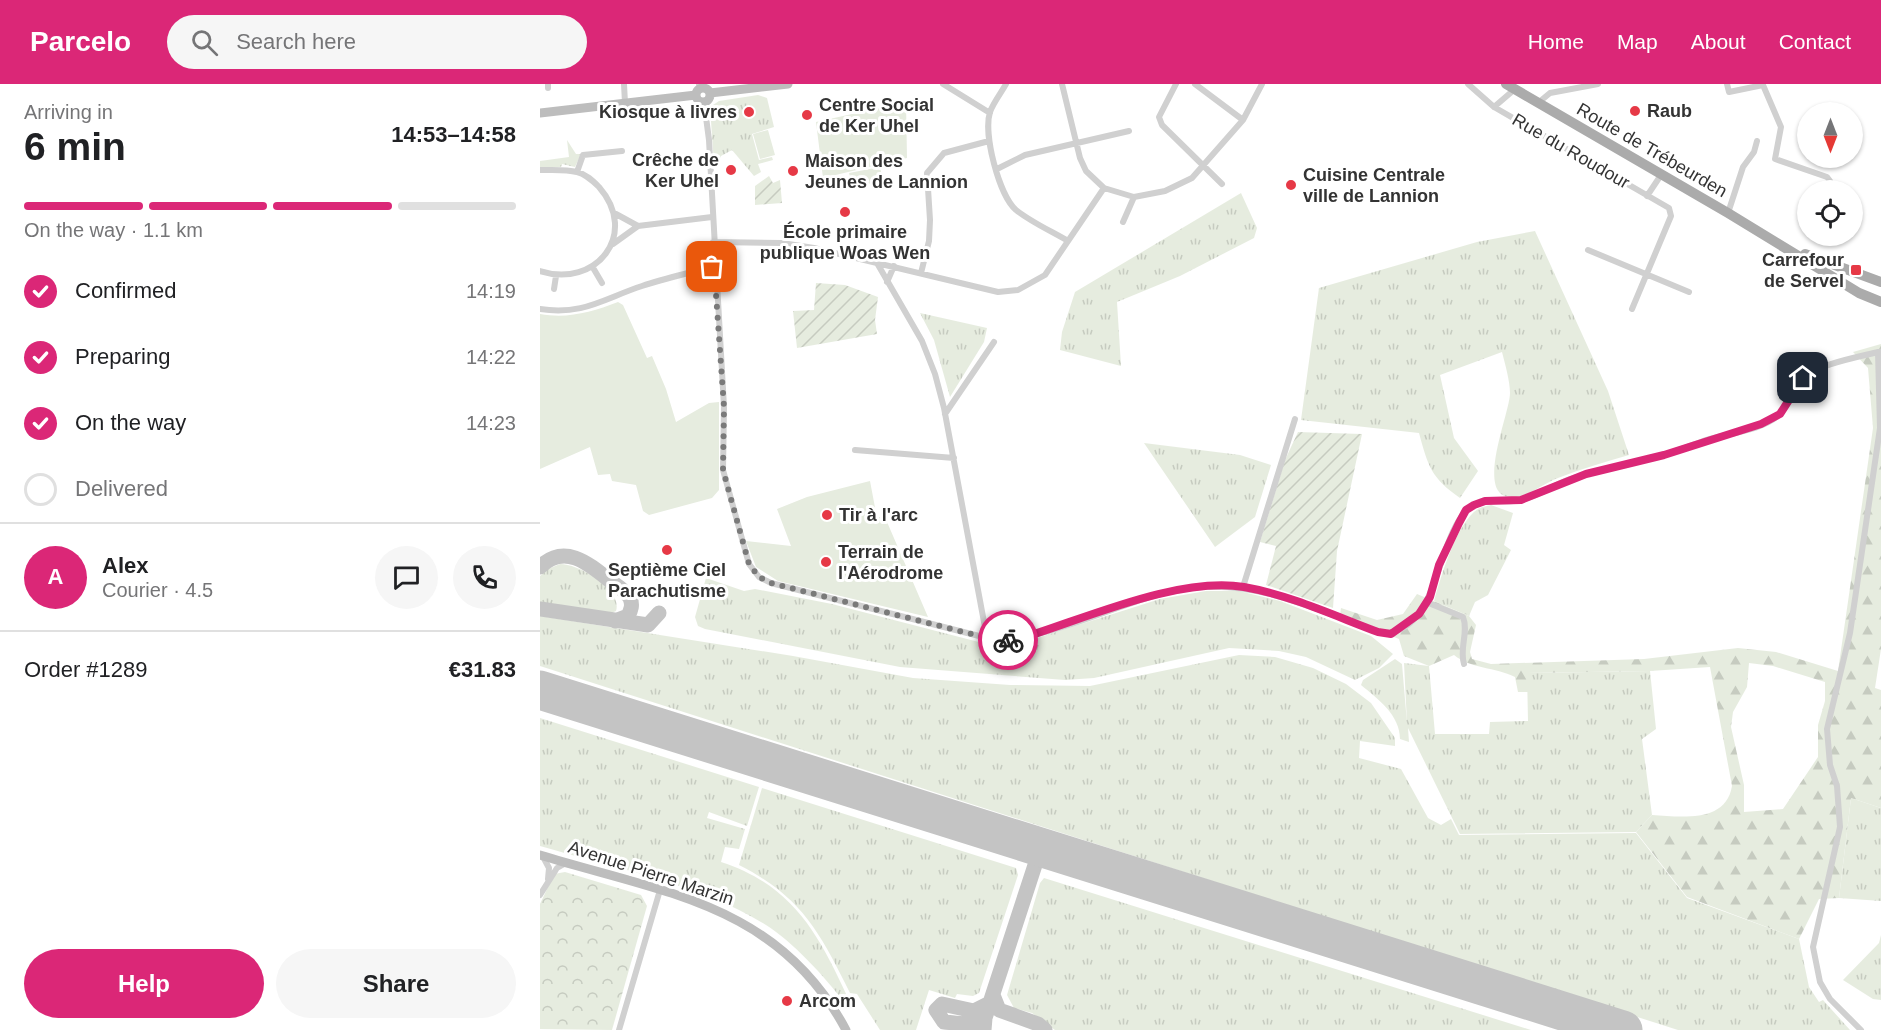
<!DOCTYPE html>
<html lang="en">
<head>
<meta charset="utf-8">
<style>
  :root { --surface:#fff; --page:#f6f6f6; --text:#202124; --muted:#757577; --line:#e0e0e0; --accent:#db2777 }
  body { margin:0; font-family:Helvetica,sans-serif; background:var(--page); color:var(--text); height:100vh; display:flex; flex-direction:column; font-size:22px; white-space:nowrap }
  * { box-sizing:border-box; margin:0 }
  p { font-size:20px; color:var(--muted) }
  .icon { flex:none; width:33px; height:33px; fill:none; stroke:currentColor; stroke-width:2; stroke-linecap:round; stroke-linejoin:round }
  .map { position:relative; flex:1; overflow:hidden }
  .side { display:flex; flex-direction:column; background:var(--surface); width:540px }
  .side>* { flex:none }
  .needle { width:39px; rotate:180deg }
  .tools { position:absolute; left:1257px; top:18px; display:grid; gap:12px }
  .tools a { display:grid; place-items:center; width:66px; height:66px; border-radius:50%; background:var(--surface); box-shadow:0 2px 4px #0004; font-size:30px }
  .pin { position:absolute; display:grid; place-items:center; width:51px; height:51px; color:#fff; margin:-26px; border-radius:12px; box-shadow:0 3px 9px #0006 }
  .courier { position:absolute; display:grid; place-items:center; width:60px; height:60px; margin:-30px; border:4px solid #db2777; border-radius:50%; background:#fff; color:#222; box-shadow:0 2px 8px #0007 }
  .overview em { font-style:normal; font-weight:700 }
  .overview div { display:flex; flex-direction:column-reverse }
  .overview { display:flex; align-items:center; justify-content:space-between; height:102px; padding:0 24px }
  h1 { font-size:39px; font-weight:700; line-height:45px }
  .bar { display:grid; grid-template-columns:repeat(4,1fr); gap:9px 6px; align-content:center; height:72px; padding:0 24px }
  .bar i { height:8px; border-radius:4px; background:var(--line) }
  .bar .current { background:var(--accent) }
  .bar p { grid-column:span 4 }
  .line { display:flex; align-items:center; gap:15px; padding:0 24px; border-top:2px solid var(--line) }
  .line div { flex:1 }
  .round { display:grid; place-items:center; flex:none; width:63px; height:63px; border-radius:32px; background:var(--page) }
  ol { padding:0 24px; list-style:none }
  li { display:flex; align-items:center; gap:18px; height:66px }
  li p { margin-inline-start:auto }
  li .icon { padding:6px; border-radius:50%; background:var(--accent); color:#fff; stroke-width:4 }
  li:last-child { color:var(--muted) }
  li i { width:33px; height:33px; border:3px solid var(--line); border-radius:50% }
  .primary-button { display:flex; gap:12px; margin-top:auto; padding:12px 24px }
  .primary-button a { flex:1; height:69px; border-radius:36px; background:var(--accent); color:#fff; font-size:24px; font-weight:700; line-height:69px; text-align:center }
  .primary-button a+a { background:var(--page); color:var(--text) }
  header { display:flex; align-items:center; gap:36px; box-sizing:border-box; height:84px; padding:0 30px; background:var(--accent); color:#fff }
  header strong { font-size:28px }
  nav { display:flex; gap:33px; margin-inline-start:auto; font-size:21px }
  .search { width:420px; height:54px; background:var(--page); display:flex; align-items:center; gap:15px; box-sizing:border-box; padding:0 21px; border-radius:33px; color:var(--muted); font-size:22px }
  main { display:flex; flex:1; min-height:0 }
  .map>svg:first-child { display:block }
</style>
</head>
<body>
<header>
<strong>Parcelo</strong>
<div class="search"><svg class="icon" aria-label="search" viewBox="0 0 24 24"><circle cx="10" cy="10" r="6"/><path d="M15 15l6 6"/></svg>Search here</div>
<nav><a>Home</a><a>Map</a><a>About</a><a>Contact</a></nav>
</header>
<main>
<section class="side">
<div class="overview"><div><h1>6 min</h1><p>Arriving in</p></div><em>14:53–14:58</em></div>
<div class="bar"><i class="current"></i><i class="current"></i><i class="current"></i><i></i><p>On the way · 1.1 km</p></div>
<ol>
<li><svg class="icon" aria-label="check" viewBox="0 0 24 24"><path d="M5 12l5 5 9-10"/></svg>Confirmed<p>14:19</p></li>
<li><svg class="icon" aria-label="check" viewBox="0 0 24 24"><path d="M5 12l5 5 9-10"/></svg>Preparing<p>14:22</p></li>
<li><svg class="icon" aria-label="check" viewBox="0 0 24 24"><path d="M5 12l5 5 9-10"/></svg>On the way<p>14:23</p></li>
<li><i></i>Delivered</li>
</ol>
<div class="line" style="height:108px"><b class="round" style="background:var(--accent);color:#fff">A</b><div><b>Alex</b><p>Courier · 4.5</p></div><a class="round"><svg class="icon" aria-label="chat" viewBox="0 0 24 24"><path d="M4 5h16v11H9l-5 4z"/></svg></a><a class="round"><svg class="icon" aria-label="phone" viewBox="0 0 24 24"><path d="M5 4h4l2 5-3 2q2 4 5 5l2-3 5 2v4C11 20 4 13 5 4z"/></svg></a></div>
<div class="line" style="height:78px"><div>Order #1289</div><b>€31.83</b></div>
<div class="primary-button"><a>Help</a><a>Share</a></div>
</section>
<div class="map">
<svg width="1341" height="946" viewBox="0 0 1341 946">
  <defs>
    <pattern id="grass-tufts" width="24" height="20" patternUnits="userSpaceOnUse" patternTransform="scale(1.5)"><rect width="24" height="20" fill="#e6ecdf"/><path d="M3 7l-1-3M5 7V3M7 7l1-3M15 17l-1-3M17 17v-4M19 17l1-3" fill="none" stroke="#c6cbc0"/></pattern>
    <pattern id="forest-firs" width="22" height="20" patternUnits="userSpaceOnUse" patternTransform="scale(1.5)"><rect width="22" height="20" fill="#e6ecdf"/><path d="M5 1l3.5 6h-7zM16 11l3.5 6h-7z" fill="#c6cbc0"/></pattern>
    <pattern id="park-crowns" width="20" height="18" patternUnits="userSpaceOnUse" patternTransform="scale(1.5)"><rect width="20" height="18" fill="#e6ecdf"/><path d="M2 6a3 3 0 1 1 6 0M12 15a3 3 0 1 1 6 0" fill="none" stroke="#c6cbc0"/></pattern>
    <pattern id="garden-furrows" width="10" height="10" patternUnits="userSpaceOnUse" patternTransform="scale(1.5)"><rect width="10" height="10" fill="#e6ecdf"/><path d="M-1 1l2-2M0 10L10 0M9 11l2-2" fill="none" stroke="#c6cbc0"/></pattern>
  </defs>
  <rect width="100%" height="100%" fill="#fff"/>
  <path fill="url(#grass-tufts)" d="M218,11L227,14L234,43L212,50L219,76L232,73L233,76L218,80L221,88L214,92L192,66L181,72L180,77L174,80L170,23L179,17Z
    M27,56L36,70H41L35,83L22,80L21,83L0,84V77L29,73Z
    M701,109L717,144L714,154L640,192L577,218L581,282L520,266L522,248L535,208Z
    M995,147L1068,307L1089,371C1065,378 1041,385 1018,394C1005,399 994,408 981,412C928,425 970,331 970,309C970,297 965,280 962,268L900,291L914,354L938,387L920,414C891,394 888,382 879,349L761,336L779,204L937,158Z
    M380,229L447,244L444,258L410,313L394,256Z
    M604,359L700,371L731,381L715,433L675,463Z
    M951,421L973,429L964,461L971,466L948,511L935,518L929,532L894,517C901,493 916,439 938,425C941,423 947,422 951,421Z
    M20,480C39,480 83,505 76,527L69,530L0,519V492L8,485Z
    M166,494L204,507L215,505L292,520L458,563L475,561L620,515L666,507H699L740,517L831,552L853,570L839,584L815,596L766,573L739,567L689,564L554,594L525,596L360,583L165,545L158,542L155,533Z
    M0,532L253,572L373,594L470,601L550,602L699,571L735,573L773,584L806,600L831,619L855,654V662L820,657L819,674L861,685L888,734L901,741L911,735L919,751L1096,749L1147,814L1259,855L1269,903L1279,918L1283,916L1310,946H1138L0,582Z
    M855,575L862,580L867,639L864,579L889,582L895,650H949L950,638L988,637L987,589L1110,587L1116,645L1102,655L1112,731L1096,748L920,750L868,644L869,658L860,655C860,631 838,615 821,601L823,596Z
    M0,634L219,703L207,742L169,728L167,734L205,745L199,765L185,763L181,778C252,801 278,849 307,912L304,918C285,893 252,857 226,841C163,801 71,783 0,762Z
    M222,704L476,784L478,791L439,909L433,912L417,910L415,914L389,906L376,946H340L317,910L310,909C280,849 262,813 199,781Z
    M1311,714L1341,724V817L1299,814Z
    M504,794L991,946H515L492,929L474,924L467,911L500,799Z
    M1341,851V916L1333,915L1303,896L1339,859Z"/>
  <path fill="url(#forest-firs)" fill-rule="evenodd" d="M1341,260V565L1335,604L1341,606V724L1311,714L1299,814L1279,815L1259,855L1147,813L1096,748L1112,731C1142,733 1186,739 1192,702L1170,583L1110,587L988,589V608H978L975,593C955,583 931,585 914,571L889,582L864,572L859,555L800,531L801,524L837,536L863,530L877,510L929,532L936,541L930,568L932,575L951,580L1104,575L1198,564L1236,568L1298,587L1333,344L1328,284L1313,268ZM1209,579L1233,582L1285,598V617L1278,641V673L1243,725L1204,728V701L1191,643L1193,628L1207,603Z"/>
  <path fill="url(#park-crowns)" d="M25,788L101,811L107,822L72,946L0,945V820L14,790Z"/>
  <path fill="url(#garden-furrows)" d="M229,92L233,99L240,96L242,119L215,121V102Z
    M276,199L305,201L338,213L335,236L337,250L257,264L253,227L274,226Z
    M758,348L822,350L797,467L793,524L726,501L736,462L720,458L745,376Z"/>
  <path fill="#e6ecdf" d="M366,18L367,74L283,94L276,38Z
    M228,46L235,71L220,75L213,50Z
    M340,83L343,97L312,103L309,89Z
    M78,218L83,221L107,274L112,272L126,305L136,338L169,319L179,318V406L172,414L109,431L103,427L96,401L72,397L70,390L58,391L50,363L0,385V230C28,235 52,228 78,218Z
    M330,397L337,434L344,431L388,533L238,497L216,483L206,457L251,462L237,425L267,413Z"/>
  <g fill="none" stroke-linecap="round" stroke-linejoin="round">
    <path stroke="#c4c4c4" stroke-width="15" d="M0,483C24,459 48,479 69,496C76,501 86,507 90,514C93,521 91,526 88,532L75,537
      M0,525L108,541L119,529
      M484,758L493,765L496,778
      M453,911L459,926L498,940L505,946
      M445,934C433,943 418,939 404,938L396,926L402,920L434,927L450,919
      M444,946L445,934L496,778L504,769L517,768"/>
    <path stroke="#c4c4c4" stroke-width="39" d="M0,606L1083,946"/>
    <path stroke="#d0d0d0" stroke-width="6" d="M8,0V4
      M84,0L85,19
      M403,0L450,29
      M466,0C461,9 453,19 450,28C443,50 459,111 476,126C491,138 511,147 528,157
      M522,0L540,74L546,87L564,104L594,113L625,107L652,94L703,36L722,0
      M636,0L619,33L622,41L682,100
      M655,0L703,36
      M928,0L954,23L1129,124L1131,132L1092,225
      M1187,0L1189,8L1223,1L1241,43L1235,75L1287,93L1290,97L1286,106
      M164,18L169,56L184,323L183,386L209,480L219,493L231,499L447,554C517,559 583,512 653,504C720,496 781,528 842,549C899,550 895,456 928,425C942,412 963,420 980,416C998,413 1013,401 1030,395C1061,385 1092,380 1123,371C1138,367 1152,361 1166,356C1189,349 1221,347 1239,331C1249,323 1253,306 1261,296C1274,281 1318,273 1338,268
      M998,19L1010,9L1058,0
      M954,23L975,5
      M457,85L485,71L589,47
      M0,86C11,86 26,85 37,88C46,90 53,97 59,103C100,150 56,205 0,187
      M37,88L43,71L82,67
      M1107,112L1121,91
      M1188,129L1203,83L1214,68L1217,57
      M76,130L98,142
      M583,138L594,113
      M173,158L242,159L274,164L458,208L478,206L505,191L564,104
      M73,160L98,142L172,133
      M1048,166L1149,208
      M337,179L382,257L395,290L404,324L447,554
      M52,182L62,199
      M381,189L389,157L390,136L387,89L404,69L449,57
      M347,198L354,182
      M14,205L16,192
      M0,225C42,232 65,214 102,202C126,194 150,189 174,182
      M405,330L454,258
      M315,366L414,374
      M703,503L755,335
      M886,518L923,533C929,548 919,564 924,580
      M2,771L9,784L8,795
      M0,811L17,784L26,779
      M79,946L120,806
      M1321,946L1290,915L1280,898L1273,863L1300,743L1297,702L1290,681L1287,645L1310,549L1340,344L1338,268H1340"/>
    <path stroke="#d0d0d0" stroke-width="8" d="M160,0L161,4"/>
    <path stroke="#bdbdbd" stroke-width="9" d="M156 11a7 7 0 1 1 14 0a7 7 0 1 1-14 0Z
      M170,9L248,0
      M0,29L156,11
      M0,771C124,809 239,820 306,946"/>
    <path stroke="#ababab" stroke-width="10" d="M966,0L1188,129L1319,209L1341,218
      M1265,170L1341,198"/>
  </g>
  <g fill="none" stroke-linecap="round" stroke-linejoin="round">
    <path stroke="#7a7a7a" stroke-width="6" stroke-dasharray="0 10.8" d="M172,183L174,182L184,323L183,386L209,480L219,493L231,499L447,554L468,556"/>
    <path stroke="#db2777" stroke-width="8" d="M468,556L482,554C544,535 639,492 704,503C750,511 795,532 838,548L851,550L879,530L890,513L899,481L919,439L926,426L934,421L945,417L981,416L1046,390L1124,371L1221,340L1240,330L1263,294"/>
  </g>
  <g fill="#e63946" stroke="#fff" stroke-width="2">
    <circle cx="1095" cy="27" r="6"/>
    <circle cx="209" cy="28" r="6"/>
    <circle cx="267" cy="31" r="6"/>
    <circle cx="191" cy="86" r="6"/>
    <circle cx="253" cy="87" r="6"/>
    <circle cx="751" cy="101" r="6"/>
    <circle cx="305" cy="128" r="6"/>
    <rect x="1310" y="180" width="12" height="12" rx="3"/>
    <circle cx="287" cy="431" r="6"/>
    <circle cx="127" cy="466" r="6"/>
    <circle cx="286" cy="478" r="6"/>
    <circle cx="247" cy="917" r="6"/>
  </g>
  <g text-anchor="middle" stroke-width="6" stroke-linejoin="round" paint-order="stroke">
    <g font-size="18" font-weight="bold" fill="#333" stroke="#fff" text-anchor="start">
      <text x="279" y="27">Centre Social<tspan x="279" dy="21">de Ker Uhel</tspan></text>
      <text x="1107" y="33">Raub</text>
      <text x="197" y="34" text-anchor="end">Kiosque à livres</text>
      <text x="179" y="82" text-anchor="end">Crêche de<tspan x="179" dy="21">Ker Uhel</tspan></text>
      <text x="265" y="83">Maison des<tspan x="265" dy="21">Jeunes de Lannion</tspan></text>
      <text x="763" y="97">Cuisine Centrale<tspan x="763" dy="21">ville de Lannion</tspan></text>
      <text x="305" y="154" text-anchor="middle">École primaire<tspan x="305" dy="21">publique Woas Wen</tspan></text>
      <text x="1304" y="182" text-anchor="end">Carrefour<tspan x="1304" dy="21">de Servel</tspan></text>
      <text x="299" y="437">Tir à l'arc</text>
      <text x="298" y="474">Terrain de<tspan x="298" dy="21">l'Aérodrome</tspan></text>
      <text x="127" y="492" text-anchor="middle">Septième Ciel<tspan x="127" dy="21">Parachutisme</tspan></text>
      <text x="259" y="923">Arcom</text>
    </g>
    <g font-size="18" fill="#333" stroke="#fff">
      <text transform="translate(1112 66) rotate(30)" y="6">Route de Trébeurden</text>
      <text transform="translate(1031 67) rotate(30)" y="6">Rue du Roudour</text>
      <text transform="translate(111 789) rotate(18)" y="6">Avenue Pierre Marzin</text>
    </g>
  </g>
</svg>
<div class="tools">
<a><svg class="needle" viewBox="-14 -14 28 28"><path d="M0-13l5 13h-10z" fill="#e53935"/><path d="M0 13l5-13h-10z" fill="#757577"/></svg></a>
<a><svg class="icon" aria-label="locate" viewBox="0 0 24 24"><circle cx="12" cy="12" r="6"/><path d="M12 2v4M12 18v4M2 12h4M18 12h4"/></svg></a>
</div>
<div class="pin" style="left:172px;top:183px;background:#ea580c"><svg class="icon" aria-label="bag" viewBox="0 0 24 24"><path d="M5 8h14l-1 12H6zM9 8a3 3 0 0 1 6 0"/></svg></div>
<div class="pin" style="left:1263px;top:294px;background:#1f2937"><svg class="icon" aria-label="home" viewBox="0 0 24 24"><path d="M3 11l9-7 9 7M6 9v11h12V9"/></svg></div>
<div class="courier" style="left:468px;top:556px"><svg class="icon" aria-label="bike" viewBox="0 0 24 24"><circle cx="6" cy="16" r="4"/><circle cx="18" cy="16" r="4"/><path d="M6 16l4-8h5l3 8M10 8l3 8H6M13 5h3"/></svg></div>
</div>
</main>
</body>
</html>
